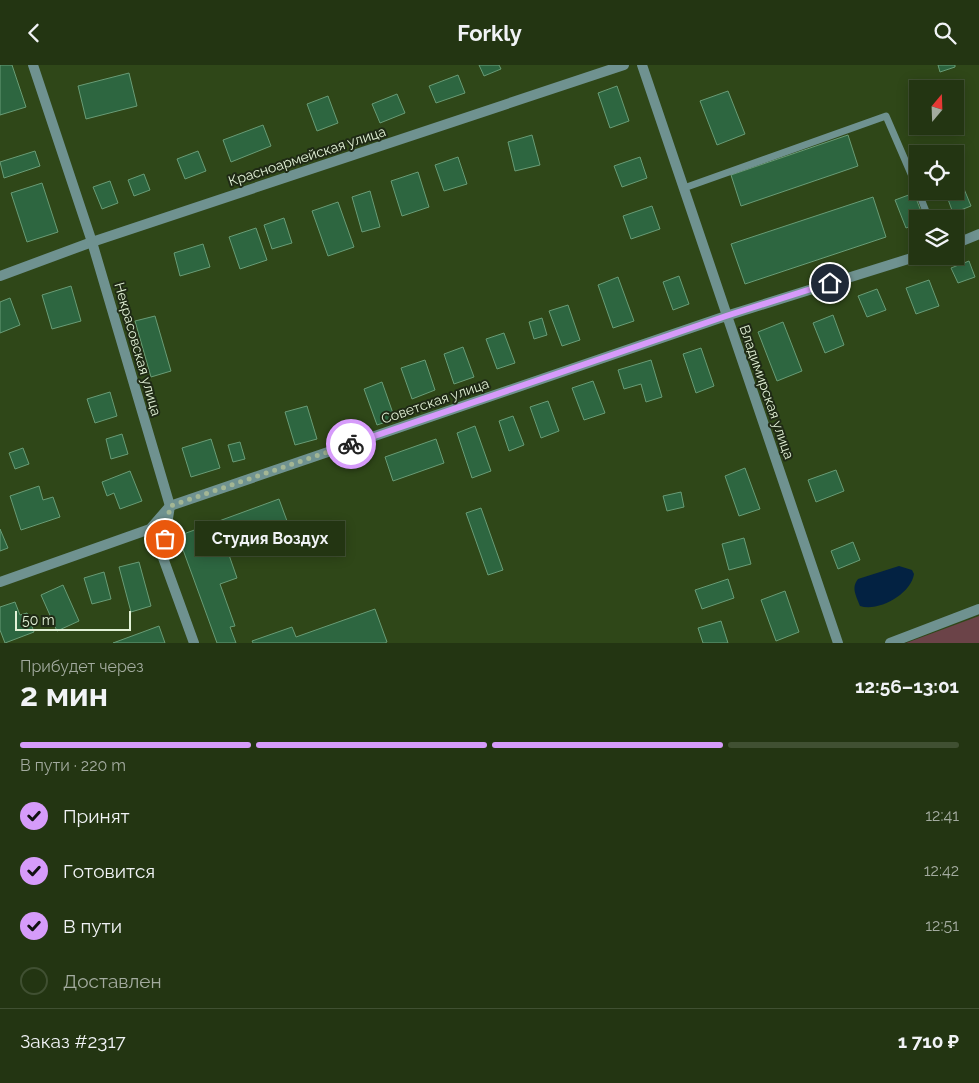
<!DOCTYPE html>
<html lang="ru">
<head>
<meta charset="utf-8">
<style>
  :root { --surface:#233512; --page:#2b3d1b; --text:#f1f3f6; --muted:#a3ab9f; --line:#405032; --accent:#d69bfa }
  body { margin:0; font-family:Raleway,sans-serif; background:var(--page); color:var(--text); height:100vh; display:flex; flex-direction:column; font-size:19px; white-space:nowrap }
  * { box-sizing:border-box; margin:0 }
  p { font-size:16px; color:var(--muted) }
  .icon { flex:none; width:28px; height:28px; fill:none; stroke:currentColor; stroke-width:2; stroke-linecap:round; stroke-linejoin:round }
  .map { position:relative; height:578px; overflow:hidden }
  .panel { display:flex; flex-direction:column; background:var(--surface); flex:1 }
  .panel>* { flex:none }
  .needle { width:32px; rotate:19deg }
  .controls { position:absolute; left:909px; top:15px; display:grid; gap:10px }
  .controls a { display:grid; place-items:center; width:55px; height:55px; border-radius:0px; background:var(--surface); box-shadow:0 2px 12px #0003,0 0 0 1px var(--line); font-size:25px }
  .scale { position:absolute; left:15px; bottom:12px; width:116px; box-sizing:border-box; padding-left:5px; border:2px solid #e2f1d6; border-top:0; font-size:14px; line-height:18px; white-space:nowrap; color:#e2f1d6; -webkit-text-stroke:4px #1f2a15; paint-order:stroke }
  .pin { position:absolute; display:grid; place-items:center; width:42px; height:42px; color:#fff; margin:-21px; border:2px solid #fff; border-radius:50%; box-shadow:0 1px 5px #0007 }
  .courier { position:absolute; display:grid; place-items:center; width:50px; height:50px; margin:-25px; border:4px solid #d69bfa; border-radius:50%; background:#fff; color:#222; box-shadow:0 1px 6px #0007 }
  .bubble { position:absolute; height:35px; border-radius:0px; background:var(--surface); box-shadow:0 2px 12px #0003,0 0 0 1px var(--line); font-size:16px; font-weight:700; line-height:35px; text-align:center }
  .headline em { font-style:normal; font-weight:700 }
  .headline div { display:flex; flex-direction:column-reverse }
  .headline { display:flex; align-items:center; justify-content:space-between; height:85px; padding:0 20px }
  h1 { font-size:32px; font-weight:700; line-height:38px }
  .bar { display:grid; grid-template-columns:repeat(4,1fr); gap:8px 5px; align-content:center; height:60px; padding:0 20px }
  .bar i { height:6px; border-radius:4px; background:var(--line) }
  .bar .current { background:var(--accent) }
  .bar p { grid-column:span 4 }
  .line { display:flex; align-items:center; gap:12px; padding:0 20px; border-top:1px solid var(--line) }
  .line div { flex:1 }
  ol { padding:0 20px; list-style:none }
  li { display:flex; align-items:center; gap:15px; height:55px }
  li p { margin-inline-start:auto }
  li .icon { padding:5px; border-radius:50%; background:var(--accent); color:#111; stroke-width:4 }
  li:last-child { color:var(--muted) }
  li i { width:28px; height:28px; border:2px solid var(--line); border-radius:50% }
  header { display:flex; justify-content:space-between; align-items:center; height:65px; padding:0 20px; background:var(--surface); font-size:22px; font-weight:700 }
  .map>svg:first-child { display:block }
</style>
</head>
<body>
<header><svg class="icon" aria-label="back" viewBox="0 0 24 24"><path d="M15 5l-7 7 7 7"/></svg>Forkly<svg class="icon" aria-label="search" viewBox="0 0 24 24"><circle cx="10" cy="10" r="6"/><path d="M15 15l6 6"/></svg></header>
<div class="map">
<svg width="979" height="578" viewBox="0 0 979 578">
  <rect width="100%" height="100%" fill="#2f4718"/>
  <path fill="#6b4348" d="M979,551V578H906Z"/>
  <path fill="#032242" d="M899,501L912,505L914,509C911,529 879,547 860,541C856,530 851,523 858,514Z"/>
  <path fill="#2d6640" stroke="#699c76" d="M0,0H12L26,42L0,50Z
    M479,0H499L501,4L484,11Z
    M938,0H955V2L940,7Z
    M129,8L137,41L86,54L78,21Z
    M458,10L465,28L436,38L429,21Z
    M617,21L629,56L610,63L598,28Z
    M728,26L745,69L717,80L700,36Z
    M397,29L405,48L380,58L372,39Z
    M328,31L338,58L317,66L307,39Z
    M263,60L271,81L231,97L223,75Z
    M532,70L540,100L515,106L508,77Z
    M848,70L858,101L741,141L731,110Z
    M35,86L40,101L4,113L0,97Z
    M198,86L206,106L185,114L177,94Z
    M458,92L467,119L444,126L435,100Z
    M640,92L647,113L622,122L614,101Z
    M418,107L429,142L402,151L391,116Z
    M144,109L150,125L134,131L128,115Z
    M110,116L118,138L102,144L93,122Z
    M42,118L58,167L27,177L11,128Z
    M962,119L971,141L953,148L945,126H955V121Z
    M370,126L380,162L362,167L352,132Z
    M914,128L924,154H918V158L906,163L895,135Z
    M873,132L886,172L745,219L731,179Z
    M338,137L354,182L328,191L312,146Z
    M652,141L660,164L631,174L623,151Z
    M284,153L292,178L272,184L264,160Z
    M256,163L267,195L240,204L229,172Z
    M203,179L210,202L180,211L174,188Z
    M969,196L975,212L958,218L951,203Z
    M679,211L689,239L673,245L663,217Z
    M618,212L634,256L613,263L598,220Z
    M929,215L939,241L916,249L906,223Z
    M71,221L81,256L52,264L42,230Z
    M877,224L886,245L867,252L858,231Z
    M10,233L20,260L0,268V237Z
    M568,240L580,275L562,281L549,246Z
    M833,250L844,280L825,288L813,258Z
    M155,251L171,306L151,312L135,256Z
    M542,253L547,270L534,274L529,257Z
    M783,257L802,306L777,316L758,267Z
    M504,268L515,298L497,304L486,274Z
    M463,282L474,312L454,319L444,289Z
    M701,283L714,321L696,328L683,289Z
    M425,295L435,325L412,334L401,303Z
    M651,295L662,332L646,337L641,319L624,324L618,305Z
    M593,316L605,348L584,355L572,323Z
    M382,317L395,354L377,360L364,324Z
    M110,327L117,351L95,358L87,334Z
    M548,336L559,366L541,373L530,342Z
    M307,341L317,374L295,380L285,347Z
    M513,351L524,380L509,386L499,356Z
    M475,361L491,406L472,413L457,368Z
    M122,369L128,389L111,394L106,374Z
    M211,374L220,403L191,412L182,383Z
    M436,374L444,398L393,416L385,392Z
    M240,377L245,394L233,397L228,380Z
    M23,383L29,399L15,404L9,388Z
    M745,403L760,444L739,451L725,411Z
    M836,405L844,426L816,437L808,415Z
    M130,406L142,436L120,444L114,428L107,431L102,417Z
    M39,421L43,435L53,432L60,452L21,465L10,431Z
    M681,427L684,442L667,446L663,431Z
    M279,434L291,467L229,490L237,513L220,519L235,561L230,562L236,578H217L178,471Z
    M481,443L503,505L488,510L466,448Z
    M0,464L8,483L0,486Z
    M744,473L751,499L729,505L722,479Z
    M853,477L860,495L838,504L831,486Z
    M139,497L151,541L131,547L119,502Z
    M104,507L111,534L92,539L84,513Z
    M728,514L734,533L702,544L695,525Z
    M63,520L79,556L57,566L41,530Z
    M785,526L799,567L776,576L761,535Z
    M15,537L20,550L27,548L34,567L5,578L0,565V542Z
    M375,544L387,577L385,578H253L252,576L292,562L296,572Z
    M721,556L728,578H703L698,563Z
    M159,561L165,578H113Z"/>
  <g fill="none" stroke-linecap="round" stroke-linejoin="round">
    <path stroke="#6f9290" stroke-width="7" d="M684,123L886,51L918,125
      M918,126L929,154"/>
    <path stroke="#6f9290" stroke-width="10" d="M642,0L838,578
      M955,179L979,169
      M0,211L92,177L624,0
      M0,517L150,464L170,441L726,251L918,191
      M890,578L979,544"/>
    <path stroke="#6f9290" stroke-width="10" d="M33,0L92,177L170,441L162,490L194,578"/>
  </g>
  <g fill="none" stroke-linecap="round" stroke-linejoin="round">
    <path stroke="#a3b694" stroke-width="5" stroke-dasharray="0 9" d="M165,474L170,441L351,379"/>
    <path stroke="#d69bfa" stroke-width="6" d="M351,379L726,251L830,218"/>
  </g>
  <g text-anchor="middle" stroke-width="4" stroke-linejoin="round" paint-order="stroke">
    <g font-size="14" fill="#e2f1d6" stroke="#1f2a15">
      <text transform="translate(307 91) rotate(-18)" y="5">Красноармейская улица</text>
      <text transform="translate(138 284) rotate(74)" y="5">Некрасовская улица</text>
      <text transform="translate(767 327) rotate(71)" y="5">Владимирская улица</text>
      <text transform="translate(435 336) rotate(-19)" y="5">Советская улица</text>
    </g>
  </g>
</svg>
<div class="controls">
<a><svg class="needle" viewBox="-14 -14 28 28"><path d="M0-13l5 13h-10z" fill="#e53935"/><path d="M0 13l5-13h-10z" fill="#a3ab9f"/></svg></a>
<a><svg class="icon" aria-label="locate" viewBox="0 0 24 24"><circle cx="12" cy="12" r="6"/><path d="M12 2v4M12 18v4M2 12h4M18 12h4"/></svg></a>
<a><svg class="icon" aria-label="layers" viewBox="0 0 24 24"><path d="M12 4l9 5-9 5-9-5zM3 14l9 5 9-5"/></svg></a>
</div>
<div class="scale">50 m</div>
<div class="pin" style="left:165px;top:474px;background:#ea580c"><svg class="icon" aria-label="bag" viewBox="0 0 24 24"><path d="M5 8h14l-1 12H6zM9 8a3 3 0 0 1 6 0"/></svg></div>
<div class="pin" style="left:830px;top:218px;background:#1f2937"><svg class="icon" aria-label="home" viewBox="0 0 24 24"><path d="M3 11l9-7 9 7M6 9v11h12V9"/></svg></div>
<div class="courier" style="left:351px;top:379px"><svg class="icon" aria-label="bike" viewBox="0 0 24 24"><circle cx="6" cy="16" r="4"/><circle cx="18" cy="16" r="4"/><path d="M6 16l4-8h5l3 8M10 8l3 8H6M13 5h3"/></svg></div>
<div class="bubble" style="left:195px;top:456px;width:150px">Cтудия Воздух</div>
</div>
<section class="panel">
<div class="headline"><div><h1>2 мин</h1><p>Прибудет через</p></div><em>12:56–13:01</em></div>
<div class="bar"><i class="current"></i><i class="current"></i><i class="current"></i><i></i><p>В пути · 220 m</p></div>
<ol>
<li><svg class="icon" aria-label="check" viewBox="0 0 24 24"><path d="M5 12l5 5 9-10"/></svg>Принят<p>12:41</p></li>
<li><svg class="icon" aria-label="check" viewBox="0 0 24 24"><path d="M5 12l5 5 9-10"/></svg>Готовится<p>12:42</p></li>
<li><svg class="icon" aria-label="check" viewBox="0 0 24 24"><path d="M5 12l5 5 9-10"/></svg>В пути<p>12:51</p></li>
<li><i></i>Доставлен</li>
</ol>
<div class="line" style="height:65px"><div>Заказ #2317</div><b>1 710 ₽</b></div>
</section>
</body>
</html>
